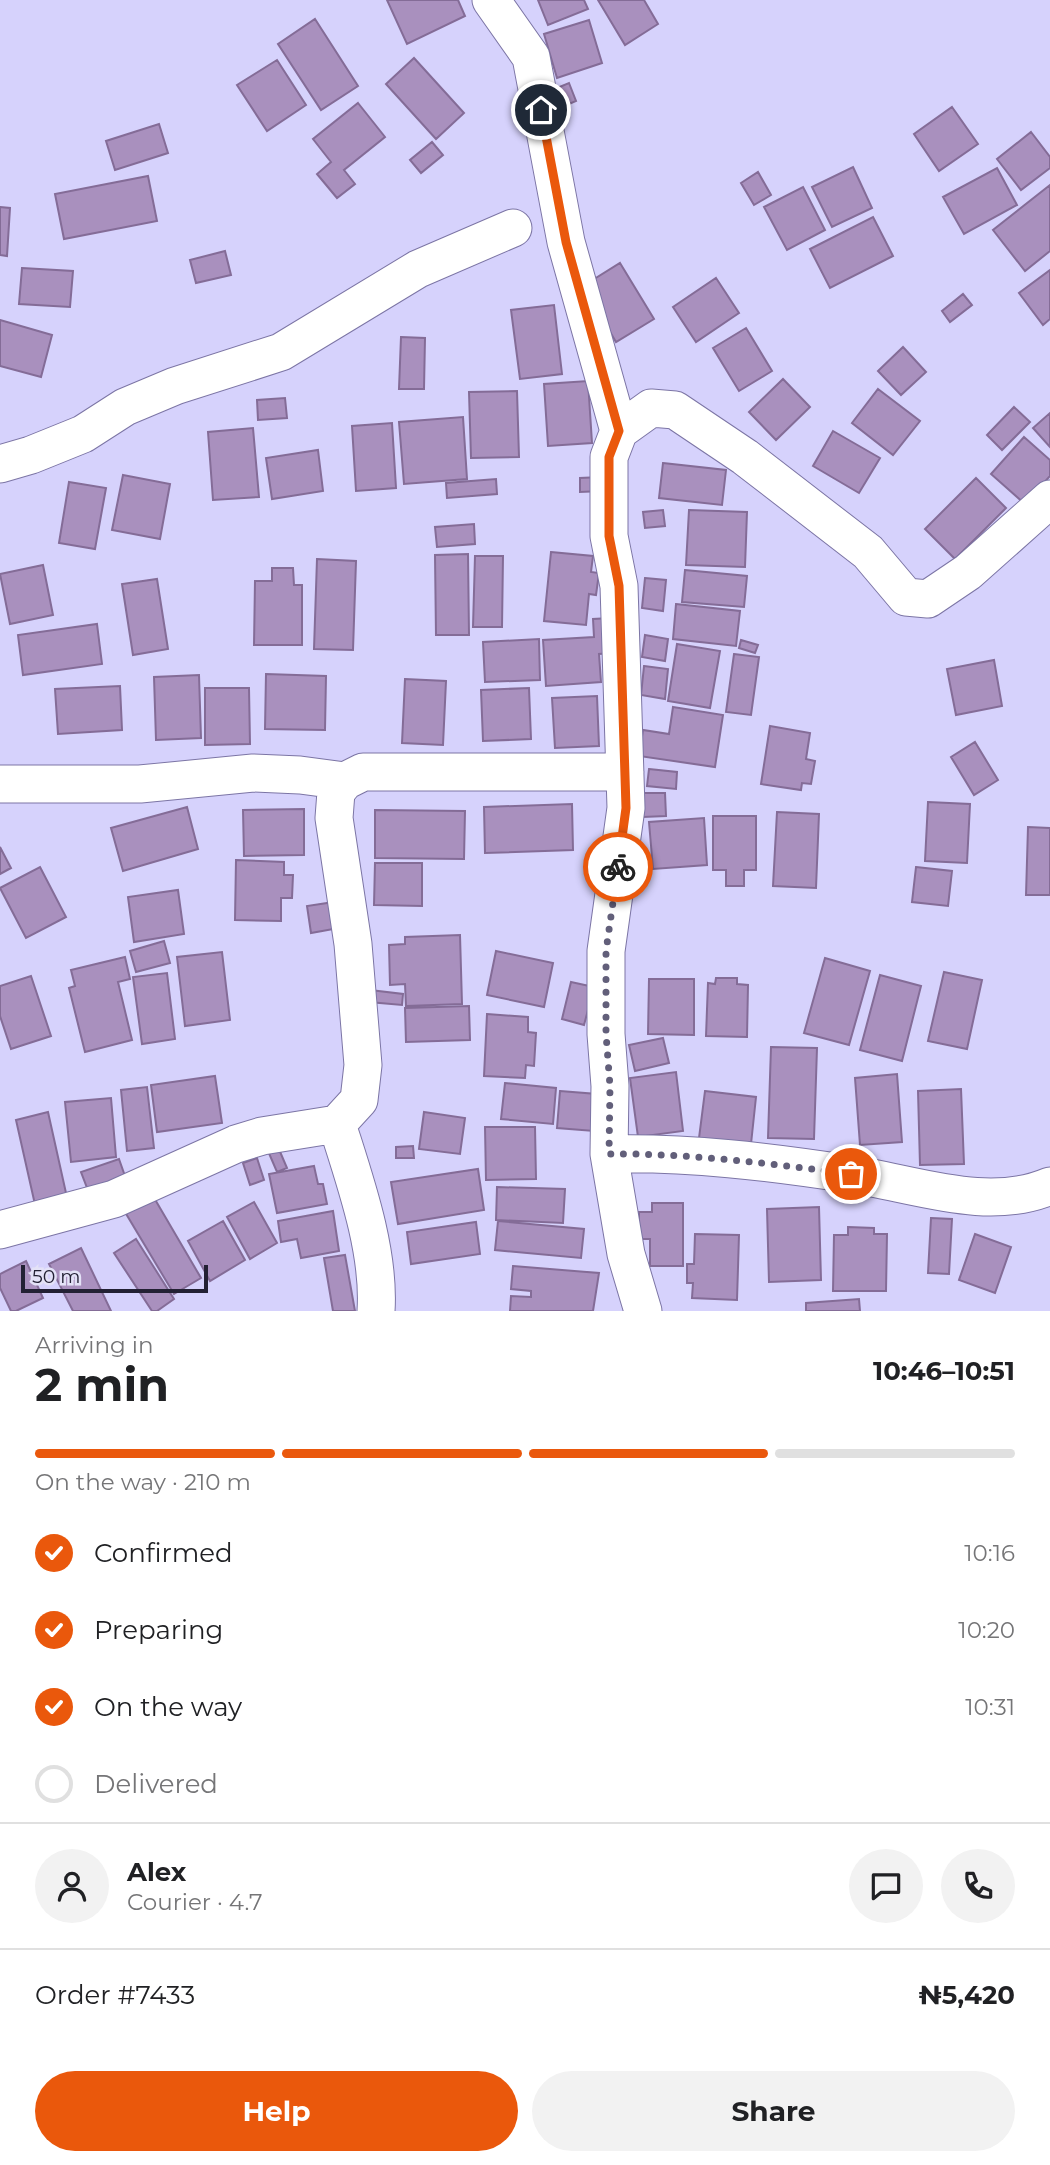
<!DOCTYPE html>
<html lang="en">
<head>
<meta charset="utf-8">
<style>
  :root { --surface:#fff; --page:#f2f2f2; --text:#202124; --muted:#757577; --line:#e0e0e0; --accent:#ea580c }
  body { margin:0; font-family:Montserrat,sans-serif; background:var(--page); color:var(--text); height:100vh; display:flex; flex-direction:column; font-size:26px; white-space:nowrap }
  * { box-sizing:border-box; margin:0 }
  p { font-size:23px; color:var(--muted) }
  .icon { flex:none; width:38px; height:38px; fill:none; stroke:currentColor; stroke-width:2; stroke-linecap:round; stroke-linejoin:round }
  .map { position:relative; height:1311px; overflow:hidden }
  .details { display:flex; flex-direction:column; background:var(--surface); flex:1 }
  .details>* { flex:none }
  .scale { position:absolute; left:21px; bottom:18px; width:187px; box-sizing:border-box; padding-left:7px; border:4px solid #232134; border-top:0; font-size:19px; line-height:24px; white-space:nowrap; color:#232134; -webkit-text-stroke:5px #e4e2f7; paint-order:stroke }
  .pin { position:absolute; display:grid; place-items:center; width:60px; height:60px; color:#fff; margin:-30px; border:4px solid #fff; border-radius:50%; box-shadow:0 2px 7px #0007 }
  .courier { position:absolute; display:grid; place-items:center; width:70px; height:70px; margin:-35px; border:5px solid #ea580c; border-radius:50%; background:#fff; color:#222; box-shadow:0 2px 9px #0007 }
  .headline em { font-style:normal; font-weight:700 }
  .headline div { display:flex; flex-direction:column-reverse }
  .headline { display:flex; align-items:center; justify-content:space-between; height:119px; padding:0 35px }
  h1 { font-size:46px; font-weight:700; line-height:52px }
  .bar { display:grid; grid-template-columns:repeat(4,1fr); gap:10px 7px; align-content:center; height:84px; padding:0 35px }
  .bar i { height:9px; border-radius:5px; background:var(--line) }
  .bar .current { background:var(--accent) }
  .bar p { grid-column:span 4 }
  .line { display:flex; align-items:center; gap:18px; padding:0 35px; border-top:2px solid var(--line) }
  .line div { flex:1 }
  .round { display:grid; place-items:center; flex:none; width:74px; height:74px; border-radius:37px; background:var(--page) }
  ol { padding:0 35px; list-style:none }
  li { display:flex; align-items:center; gap:21px; height:77px }
  li p { margin-inline-start:auto }
  li .icon { padding:7px; border-radius:50%; background:var(--accent); color:#fff; stroke-width:4 }
  li:last-child { color:var(--muted) }
  li i { width:38px; height:38px; border:4px solid var(--line); border-radius:50% }
  .button { display:flex; gap:14px; margin-top:auto; padding:14px 35px }
  .button a { flex:1; height:80px; border-radius:42px; background:var(--accent); color:#fff; font-size:28px; font-weight:700; line-height:80px; text-align:center }
  .button a+a { background:var(--page); color:var(--text) }
  .map>svg:first-child { display:block }
</style>
</head>
<body>
<div class="map">
<svg width="1050" height="1311" viewBox="0 0 1050 1311">
  <rect width="100%" height="100%" fill="#d6d2fc"/>
  <path fill="#a990be" stroke="#846c97" stroke-width="2" d="M387,0H458L465,16L407,44Z
    M538,0H584L588,9L548,25Z
    M598,0H644L658,24L625,45Z
    M315,19L358,86L321,110L278,44Z
    M589,20L602,63L557,78L544,34Z
    M414,58L464,113L436,139L386,84Z
    M277,60L306,105L267,131L237,85Z
    M569,83L576,101L560,108L552,90Z
    M358,103L385,137L344,170L355,184L337,198L317,174L331,162L313,139Z
    M952,107L978,144L939,171L914,134Z
    M159,124L168,153L115,170L106,141Z
    M1031,132L1050,157V168L1021,190L997,159Z
    M432,142L443,155L421,173L410,160Z
    M853,167L872,208L832,227L812,187Z
    M997,168L1017,205L964,234L943,197Z
    M758,172L771,195L754,205L741,183Z
    M148,176L157,221L64,239L55,194Z
    M1050,185V251L1025,271L993,230Z
    M803,187L825,230L787,250L764,207Z
    M0,207L10,208L7,256L0,255Z
    M873,217L893,256L830,288L810,249Z
    M225,251L231,275L196,283L190,260Z
    M620,263L654,319L616,342L583,286Z
    M22,268L73,271L70,307L19,304Z
    M1050,270V319L1043,325L1019,293Z
    M716,278L739,313L696,342L673,307Z
    M963,294L972,305L950,322L942,311Z
    M554,305L562,374L520,379L511,310Z
    M0,320L52,335L41,377L0,366Z
    M746,328L772,371L739,391L713,348Z
    M401,337L425,338L424,389H399Z
    M903,347L926,372L901,395L878,371Z
    M783,379L810,407L776,440L749,412Z
    M588,381L592,443L548,446L544,384Z
    M878,389L920,421L893,455L852,423Z
    M517,391L519,457L471,458L469,392Z
    M285,398L287,418L258,420L257,400Z
    M1014,407L1030,422L1002,450L987,435Z
    M1050,413V447L1033,428Z
    M463,417L467,479L404,484L399,422Z
    M392,423L396,488L356,491L352,426Z
    M253,428L259,497L213,500L208,432Z
    M833,431L880,458L859,493L813,466Z
    M1024,437L1050,460V476L1025,504L991,474Z
    M318,450L323,491L272,499L266,458Z
    M663,463L726,470L722,505L659,498Z
    M123,475L170,484L160,539L112,530Z
    M601,477L602,491L580,492V478Z
    M976,478L1006,508L955,559L925,529Z
    M496,479L497,494L447,498L446,483Z
    M69,482L106,488L95,549L59,543Z
    M663,510L665,526L645,528L643,512Z
    M689,510L747,512L745,567L686,565Z
    M474,524L475,544L437,547L435,527Z
    M551,552L593,556L591,572L599,573L596,595L589,594L586,625L544,621Z
    M468,554L469,635H436L435,555Z
    M475,556H503L502,627H473Z
    M317,559L356,561L353,650L314,649Z
    M43,565L53,615L10,624L0,574Z
    M272,568H293L294,585H302V645H254L255,581H272Z
    M685,570L747,576L744,607L682,602Z
    M645,578L666,580L663,611L642,608Z
    M157,579L168,649L133,655L122,584Z
    M676,604L740,611L736,646L673,639Z
    M610,618L612,653L599,654L601,682L546,686L543,640L594,637L593,619Z
    M97,624L102,664L23,675L18,635Z
    M645,635L668,639L665,661L642,657Z
    M539,639L540,680L485,682L483,642Z
    M741,640L758,645L755,653L739,648Z
    M677,644L720,651L710,708L668,701Z
    M734,654L759,657L751,715L726,712Z
    M994,660L1002,706L956,715L947,669Z
    M644,666L668,669L665,699L641,695Z
    M266,674L326,676L325,730L265,729Z
    M199,675L201,738L156,740L154,677Z
    M405,679L446,681L443,745L402,743Z
    M120,686L122,730L58,734L55,689Z
    M205,688H249L250,744L205,745Z
    M529,688L531,739L483,741L481,690Z
    M597,696L599,746L555,748L552,698Z
    M673,707L723,715L715,767L639,756L643,730L669,734Z
    M770,726L810,733L806,759L815,761L811,784L802,783L801,790L761,784Z
    M975,742L998,780L974,795L951,757Z
    M649,769L677,772L676,789L647,786Z
    M642,793H665L666,816L643,817Z
    M928,802L970,804L967,863L925,861Z
    M572,804L573,850L485,853L484,807Z
    M187,807L198,849L123,871L111,828Z
    M304,809V855L244,856L243,810Z
    M375,810L465,811L464,859L375,858Z
    M777,812L819,814L816,888L773,886Z
    M713,816H756V870H744V886H726V870H713Z
    M704,818L707,865L653,869L649,822Z
    M1028,827L1050,828V895H1026Z
    M0,847L11,868L0,874Z
    M236,860L284,862V875H293L292,898H281V921L235,920Z
    M375,863H422V906L374,905Z
    M40,867L66,917L26,938L0,888Z
    M916,867L952,871L948,906L912,902Z
    M178,890L184,934L134,942L128,897Z
    M334,902L339,928L311,933L307,906Z
    M460,935L462,1004L406,1006L405,984L390,985L389,945L405,944V937Z
    M164,941L170,963L136,972L130,951Z
    M496,951L553,963L544,1007L487,995Z
    M222,952L230,1020L185,1026L177,957Z
    M125,957L130,979L118,982L132,1040L85,1052L69,988L75,986L71,970Z
    M825,958L870,971L849,1045L804,1033Z
    M944,972L982,980L967,1049L928,1041Z
    M167,973L175,1039L142,1044L133,977Z
    M880,975L921,986L902,1061L860,1050Z
    M31,976L51,1036L11,1049L0,1016V986Z
    M716,978H737V984L748,985L747,1037L706,1036L708,983L715,984Z
    M649,979H694V1035L648,1034Z
    M571,982L594,987L584,1025L562,1019Z
    M370,990L403,994L402,1005L369,1002Z
    M469,1006L470,1040L406,1042L405,1008Z
    M487,1014L528,1017V1032L536,1033L534,1066L526,1065L525,1078L484,1076Z
    M663,1038L669,1063L635,1071L629,1045Z
    M771,1047L817,1048L814,1139L768,1138Z
    M676,1072L683,1131L638,1137L630,1078Z
    M897,1074L902,1142L860,1145L855,1078Z
    M215,1076L222,1123L157,1132L151,1085Z
    M505,1083L556,1088L553,1124L501,1119Z
    M147,1087L154,1148L127,1151L121,1090Z
    M961,1089L964,1164L920,1165L918,1091Z
    M560,1091L597,1094L594,1131L557,1128Z
    M705,1091L756,1097L751,1144L699,1138Z
    M111,1098L116,1157L71,1162L65,1102Z
    M48,1112L68,1202L36,1209L16,1120Z
    M424,1112L465,1118L460,1154L419,1149Z
    M485,1127H535L536,1179L486,1180Z
    M413,1146L414,1158H396V1147Z
    M278,1147L287,1168L277,1172L268,1151Z
    M257,1158L264,1180L250,1185L243,1163Z
    M119,1159L126,1179L89,1193L81,1172Z
    M314,1166L318,1184H323L327,1204L277,1213L269,1174Z
    M478,1169L484,1210L398,1224L391,1182Z
    M497,1187L565,1189L563,1223L496,1220Z
    M153,1196L201,1278L174,1294L125,1212Z
    M254,1202L277,1243L250,1259L227,1217Z
    M652,1203H683V1266H650V1239H639V1212H652Z
    M819,1207L821,1280L769,1282L767,1209Z
    M333,1211L339,1251L301,1258L297,1239L281,1242L278,1221Z
    M931,1218L952,1219L949,1274L928,1273Z
    M223,1221L245,1260L210,1281L188,1241Z
    M498,1221L584,1229L581,1258L495,1250Z
    M476,1222L480,1254L411,1264L407,1232Z
    M848,1227L874,1228V1234H887L886,1291H833L834,1235H848Z
    M695,1234L739,1235L737,1300L692,1298L693,1283H687V1264H694Z
    M975,1234L1011,1247L995,1293L959,1280Z
    M136,1239L174,1299L157,1311H152L114,1253Z
    M81,1248L111,1311H73L49,1264Z
    M345,1255L355,1311H333L324,1258Z
    M26,1261L43,1298L16,1311H11L0,1288V1274Z
    M513,1266L599,1273L593,1311H510L511,1296L531,1297V1291L511,1289Z
    M859,1299L860,1311H806V1303Z"/>
  <g fill="none" stroke-linecap="round" stroke-linejoin="round">
    <g stroke="#7c75a5" stroke-width="39">
      <path id="minor" d="M491,0L531,57L566,242L619,431
        M0,464L31,455L83,434L125,407L175,386L281,352L418,269L513,228
        M0,784H140L253,773L300,775L345,781
        M337,1124C355,1181 380,1251 376,1311
        M609,1154C689,1152 770,1162 849,1174C913,1183 987,1213 1050,1186
        M0,1230L114,1199L236,1144L262,1136L337,1124L359,1100L363,1065L353,944L334,818L336,792L345,781L363,772H625
        M643,1311L626,1254L609,1154L610,1086L606,1034V951L626,808L619,586L609,536V457L619,431L651,408L675,410L745,457L868,552L906,597L928,599L968,572L1050,499"/>
    </g>
    <use href="#minor" stroke="#fff" stroke-width="37"/>
  </g>
  <g fill="none" stroke-linecap="round" stroke-linejoin="round">
    <path stroke="#625f7a" stroke-width="7" stroke-dasharray="0 12.6" d="M618,867L606,951V1034L610,1086L609,1154C690,1153 771,1164 851,1174"/>
    <path stroke="#ea580c" stroke-width="9" d="M541,110L566,242L619,431L609,457V536L619,586L626,808L618,867"/>
  </g>
</svg>
<div class="scale">50 m</div>
<div class="pin" style="left:851px;top:1174px;background:#ea580c"><svg class="icon" aria-label="bag" viewBox="0 0 24 24"><path d="M5 8h14l-1 12H6zM9 8a3 3 0 0 1 6 0"/></svg></div>
<div class="pin" style="left:541px;top:110px;background:#1f2937"><svg class="icon" aria-label="home" viewBox="0 0 24 24"><path d="M3 11l9-7 9 7M6 9v11h12V9"/></svg></div>
<div class="courier" style="left:618px;top:867px"><svg class="icon" aria-label="bike" viewBox="0 0 24 24"><circle cx="6" cy="16" r="4"/><circle cx="18" cy="16" r="4"/><path d="M6 16l4-8h5l3 8M10 8l3 8H6M13 5h3"/></svg></div>
</div>
<section class="details">
<div class="headline"><div><h1>2 min</h1><p>Arriving in</p></div><em>10:46–10:51</em></div>
<div class="bar"><i class="current"></i><i class="current"></i><i class="current"></i><i></i><p>On the way · 210 m</p></div>
<ol>
<li><svg class="icon" aria-label="check" viewBox="0 0 24 24"><path d="M5 12l5 5 9-10"/></svg>Confirmed<p>10:16</p></li>
<li><svg class="icon" aria-label="check" viewBox="0 0 24 24"><path d="M5 12l5 5 9-10"/></svg>Preparing<p>10:20</p></li>
<li><svg class="icon" aria-label="check" viewBox="0 0 24 24"><path d="M5 12l5 5 9-10"/></svg>On the way<p>10:31</p></li>
<li><i></i>Delivered</li>
</ol>
<div class="line" style="height:126px"><a class="round"><svg class="icon" aria-label="person" viewBox="0 0 24 24"><circle cx="12" cy="8" r="4"/><path d="M4 21q1-7 8-7t8 7"/></svg></a><div><b>Alex</b><p>Courier · 4.7</p></div><a class="round"><svg class="icon" aria-label="chat" viewBox="0 0 24 24"><path d="M4 5h16v11H9l-5 4z"/></svg></a><a class="round"><svg class="icon" aria-label="phone" viewBox="0 0 24 24"><path d="M5 4h4l2 5-3 2q2 4 5 5l2-3 5 2v4C11 20 4 13 5 4z"/></svg></a></div>
<div class="line" style="height:91px"><div>Order #7433</div><b>₦5,420</b></div>
<div class="button"><a>Help</a><a>Share</a></div>
</section>
</body>
</html>
